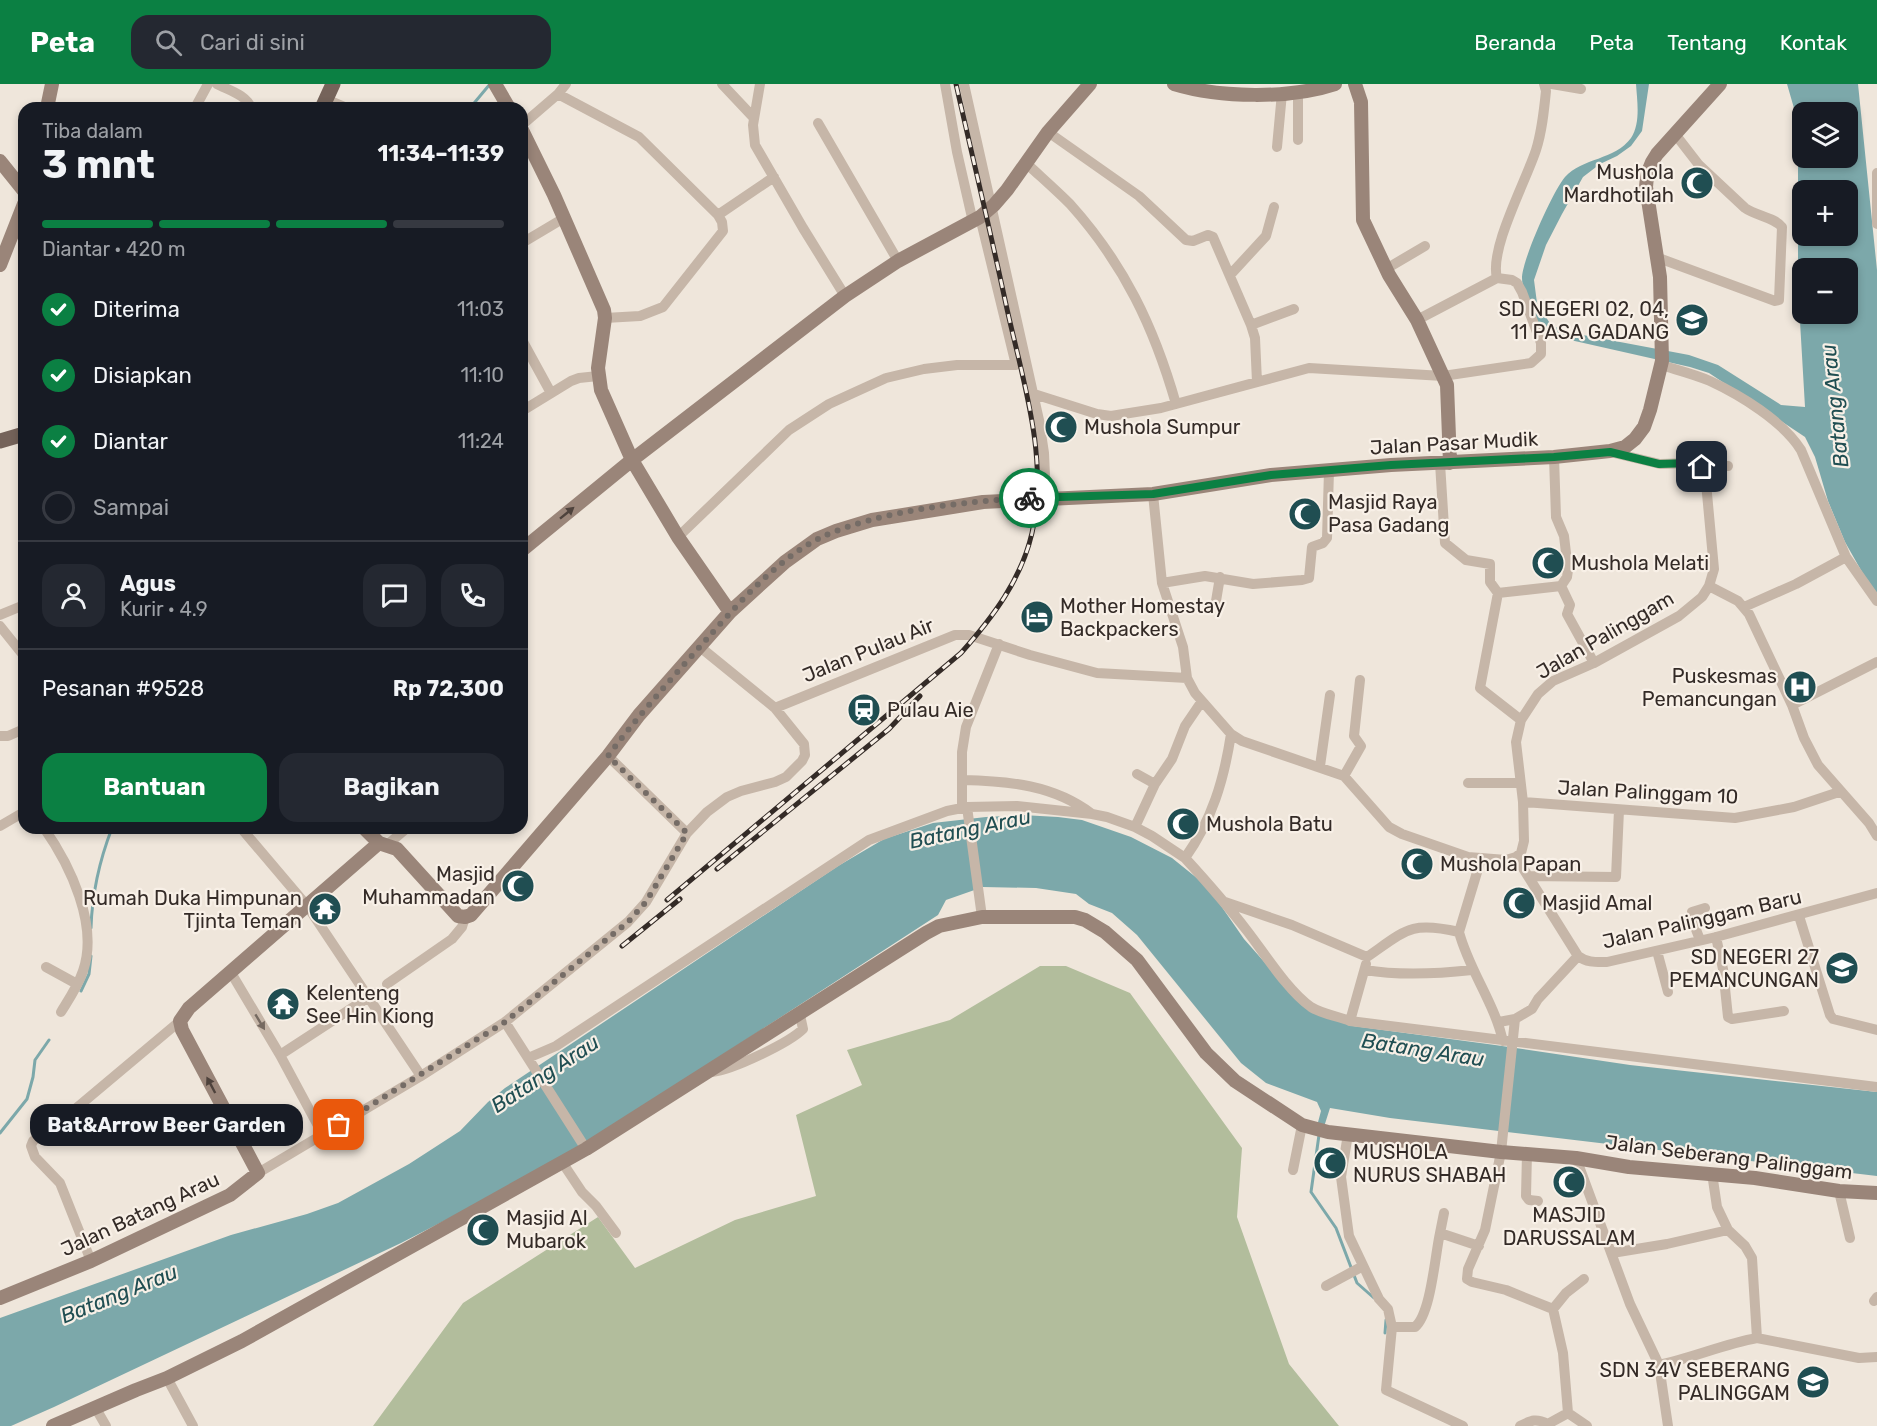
<!DOCTYPE html>
<html lang="id">
<head>
<meta charset="utf-8">
<style>
  :root { --surface:#171b24; --page:#242831; --text:#f1f3f6; --muted:#9ea1a6; --line:#363941; --accent:#0b8043 }
  body { margin:0; font-family:Rubik,sans-serif; background:var(--page); color:var(--text); height:100vh; display:flex; flex-direction:column; font-size:22px; white-space:nowrap }
  * { box-sizing:border-box; margin:0 }
  p { font-size:20px; color:var(--muted) }
  .icon { flex:none; width:33px; height:33px; fill:none; stroke:currentColor; stroke-width:2; stroke-linecap:round; stroke-linejoin:round }
  .map { position:relative; flex:1; overflow:hidden }
  .drawer { position:absolute; left:18px; top:18px; width:510px; height:732px; display:flex; flex-direction:column; background:var(--surface); border-radius:18px; box-shadow:0 3px 9px #0003 }
  .drawer>* { flex:none }
  .tools { position:absolute; left:1792px; top:18px; display:grid; gap:12px }
  .tools a { display:grid; place-items:center; width:66px; height:66px; border-radius:12px; background:var(--surface); box-shadow:0 3px 9px #0003; font-size:30px }
  .pin { position:absolute; display:grid; place-items:center; width:51px; height:51px; color:#fff; margin:-26px; border-radius:12px; box-shadow:0 3px 9px #0006 }
  .courier { position:absolute; display:grid; place-items:center; width:60px; height:60px; margin:-30px; border:4px solid #0b8043; border-radius:50%; background:#fff; color:#222; box-shadow:0 2px 8px #0007 }
  .bubble { position:absolute; height:42px; border-radius:18px; background:var(--surface); box-shadow:0 3px 9px #0003; font-size:20px; font-weight:700; line-height:42px; text-align:center }
  .overview em { font-style:normal; font-weight:700 }
  .overview div { display:flex; flex-direction:column-reverse }
  .overview { display:flex; align-items:center; justify-content:space-between; height:102px; padding:0 24px }
  h1 { font-size:39px; font-weight:700; line-height:45px }
  .bar { display:grid; grid-template-columns:repeat(4,1fr); gap:9px 6px; align-content:center; height:72px; padding:0 24px }
  .bar i { height:8px; border-radius:4px; background:var(--line) }
  .bar .current { background:var(--accent) }
  .bar p { grid-column:span 4 }
  .line { display:flex; align-items:center; gap:15px; padding:0 24px; border-top:2px solid var(--line) }
  .line div { flex:1 }
  .round { display:grid; place-items:center; flex:none; width:63px; height:63px; border-radius:18px; background:var(--page) }
  ol { padding:0 24px; list-style:none }
  li { display:flex; align-items:center; gap:18px; height:66px }
  li p { margin-inline-start:auto }
  li .icon { padding:6px; border-radius:50%; background:var(--accent); color:#fff; stroke-width:4 }
  li:last-child { color:var(--muted) }
  li i { width:33px; height:33px; border:3px solid var(--line); border-radius:50% }
  .action { display:flex; gap:12px; margin-top:auto; padding:12px 24px }
  .action a { flex:1; height:69px; border-radius:18px; background:var(--accent); color:#fff; font-size:24px; font-weight:700; line-height:69px; text-align:center }
  .action a+a { background:var(--page); color:var(--text) }
  header { display:flex; align-items:center; gap:36px; box-sizing:border-box; height:84px; padding:0 30px; background:var(--accent); color:#fff }
  header strong { font-size:28px }
  nav { display:flex; gap:33px; margin-inline-start:auto; font-size:21px }
  .search { width:420px; height:54px; background:var(--page); display:flex; align-items:center; gap:15px; box-sizing:border-box; padding:0 21px; border-radius:18px; color:var(--muted); font-size:22px }
  .map>svg:first-child { display:block }
</style>
</head>
<body>
<header>
<strong>Peta</strong>
<div class="search"><svg class="icon" aria-label="search" viewBox="0 0 24 24"><circle cx="10" cy="10" r="6"/><path d="M15 15l6 6"/></svg>Cari di sini</div>
<nav><a>Beranda</a><a>Peta</a><a>Tentang</a><a>Kontak</a></nav>
</header>
<div class="map">
<svg width="1877" height="1342" viewBox="0 0 1877 1342">
  <rect width="100%" height="100%" fill="#efe6db"/>
  <path fill="#b2bd9c" d="M1040,882H1066L1130,909L1242,1064L1237,1133L1289,1280L1339,1342H373L463,1219L598,1133L635,1184L735,1136L816,1112L796,1031L862,1001L847,966L950,936Z"/>
  <path fill="#7ca8aa" fill-rule="evenodd" d="M1636,0H1649L1642,47L1631,62L1617,72L1600,80L1583,93L1562,130L1546,161L1534,196L1537,219L1551,241L1567,248L1689,271L1718,281L1781,321L1805,323L1798,203V38L1787,0H1858L1877,186V509L1866,495L1845,458L1828,417L1815,373L1805,353L1709,289L1690,283L1557,253C1555,252 1551,252 1549,250C1536,241 1522,209 1522,194C1522,176 1553,107 1565,93C1582,74 1615,76 1631,54C1641,39 1637,16 1636,0ZM1803,28H1848V74H1803ZM1803,106H1848V152H1803ZM1803,184H1848V230H1803Z
    M1022,731L1058,733L1082,736L1131,753L1172,774L1208,803L1244,855L1298,916L1353,942L1495,961L1630,981L1877,1008V1092L1390,1034L1330,1024L1323,1046L1317,1042L1321,1027L1317,1018L1266,999L1241,979L1137,851L1112,829L1089,820L1076,810L1036,804L983,803L946,816L938,831L590,1057L516,1100L401,1159L54,1323L11,1342H0V1234L231,1151L307,1130L338,1119L409,1080L460,1047L488,1018L505,1004L838,782L884,755L933,739L986,733Z"/>
  <g fill="none" stroke-linecap="round" stroke-linejoin="round">
    <path stroke="#7ca8aa" stroke-width="3" d="M470,24L490,0
      M91,844C92,811 100,775 112,744
      M81,907L89,890L91,872
      M0,1049L27,1015L33,993L35,976L49,956
      M1319,1051L1311,1108L1336,1144L1357,1199L1374,1214
      M1385,1249L1386,1236"/>
    <path stroke="#c6b6a8" stroke-width="10" d="M217,0C228,6 247,11 251,24
      M722,0L754,34
      M760,0L753,41L755,61L803,144L845,212
      M945,0L957,68L973,138
      M964,0L1039,336L1044,369L1046,415
      M1552,0L1581,5
      M1298,7V56
      M558,10L639,53L718,131L722,138L723,147L663,223L640,232L605,234
      M326,15L347,24
      M195,24L208,0
      M818,39L898,177
      M522,41L558,10L566,0
      M1048,48L1139,112L1186,156L1193,157L1208,151L1213,153L1251,241L1255,254L1257,298
      M1277,63L1282,9
      M1026,79C1041,93 1056,106 1070,120C1124,180 1154,243 1176,320
      M1877,89V140
      M718,131L774,93
      M522,159L564,134
      M1656,173L1775,217L1779,216L1782,143C1774,133 1756,132 1745,124L1699,81L1675,50
      M1386,185L1425,162
      M1230,191L1266,152L1274,123
      M1497,194C1489,165 1526,97 1536,66C1542,47 1544,27 1546,7L1544,0
      M1251,241L1294,225
      M522,256L551,309
      M1661,281C1677,286 1694,290 1710,297C1740,311 1783,337 1801,366L1846,473L1877,517
      M1034,310L1097,330L1111,332L1161,324L1309,284L1443,292L1531,279L1541,270V259L1522,208L1517,199L1512,196L1497,194L1417,236
      M522,327L571,297L579,294L598,292
      M1554,373L1556,433L1564,452L1568,486L1567,493L1561,502
      M1440,379L1445,459L1466,476L1490,480V498L1498,509L1480,604L1521,636
      M1702,383L1728,382
      M1153,410L1162,499L1183,563L1187,594L1195,609L1231,650L1242,657L1344,692L1389,743L1402,750L1468,773L1506,776L1516,773
      M678,453L789,346L829,320L886,294L924,285L957,281H1016L980,133
      M1162,499L1205,492L1253,500L1302,496L1309,494L1312,463L1323,459L1327,454L1329,387
      M1709,502L1738,517L1749,530L1792,621L1804,654L1818,681L1869,739L1877,752
      M1498,509L1561,502L1570,521L1567,530L1594,579
      M1216,517L1220,493
      M1744,523L1796,500L1846,473
      M0,531L24,521
      M0,542L24,572
      M1792,621L1877,578
      M775,624L955,551H969L1030,571L1097,589L1187,594
      M0,652H8L24,645
      M608,672L687,749
      M1320,682L1330,611
      M1137,690L1155,700
      M1344,692L1361,662L1354,652L1360,596
      M963,696C1009,697 1054,701 1092,730
      M1468,699H1520
      M1523,718L1735,734L1794,723L1839,708
      M967,723L982,833
      M962,724V668L966,643L999,560
      M0,742L24,728
      M1135,743L1155,700L1172,675L1185,642L1202,617
      M44,744C70,781 99,841 83,887C78,902 69,915 61,928
      M241,744L308,823L421,992
      M387,761L407,744
      M1516,773L1521,769L1524,757L1523,718L1516,658L1521,636L1538,610L1553,597L1594,579L1679,532L1702,513L1709,502L1714,485L1705,388L1702,383L1691,379L1660,380L1610,368
      M1516,773L1578,872C1587,879 1597,878 1607,878L1716,853L1877,809
      M1185,774C1207,798 1228,822 1248,848C1265,870 1288,907 1311,923C1322,930 1337,932 1350,937L1877,1003
      M1528,792L1616,793L1619,726
      M1225,818L1292,841L1367,873C1406,846 1410,837 1459,848L1481,775
      M1799,832L1830,931L1833,935L1877,946
      M1459,848C1469,886 1494,918 1503,957
      M1716,853L1723,885L1728,933L1732,935L1784,927
      M1700,856L1692,835V828L1705,824
      M1657,867L1668,908
      M46,883L77,900
      M1365,886C1401,892 1436,890 1472,886
      M230,887L280,971L323,1051
      M387,900L452,855L462,843L465,833
      M1515,935L1501,1068L1485,1146L1468,1185L1467,1195L1472,1198L1506,1206L1553,1225L1563,1269L1568,1329L1587,1342
      M1350,937L1366,880
      M505,938L586,1065
      M1499,938L1515,935L1532,925L1538,915L1578,872
      M280,971L375,909
      M528,974L556,962L869,756L947,727L967,723L1017,722L1092,730L1107,733L1135,743L1152,752L1185,774C1212,736 1224,696 1231,650
      M712,988C732,986 789,959 803,945L800,931
      M1348,1050L1341,1093L1349,1152L1379,1215L1388,1225L1392,1243L1386,1306L1463,1342
      M1527,1069L1526,1112L1529,1116L1538,1117
      M1576,1074L1630,1220L1659,1281C1692,1274 1724,1260 1757,1254L1859,1274L1877,1273
      M562,1078L582,1108L596,1122L616,1149
      M1293,1086L1302,1041
      M258,1089L421,992L505,938L628,838L646,818L687,749L707,728L727,713L741,707L775,698L786,693L802,677L805,671L804,660L775,624L700,563
      M1712,1089L1717,1123L1728,1146L1745,1162L1752,1174L1757,1254
      M1839,1107L1850,1154
      M1440,1149L1444,1129
      M1612,1169L1667,1160L1728,1146
      M91,1177L60,1099L35,1073L31,1062L33,1057L74,1026L180,937
      M1326,1202L1363,1182
      M1874,1217L1877,1213
      M1553,1225L1566,1209L1584,1195
      M1392,1243H1415C1431,1230 1435,1171 1440,1149L1479,1162
      M1659,1281L1668,1342
      M167,1294L193,1342
      M95,1323L106,1342
      M1520,1342C1532,1336 1536,1334 1548,1340L1568,1329"/>
    <path stroke="#9a8579" stroke-width="14" d="M495,0L509,24
      M1174,0C1220,14 1290,15 1335,0
      M1355,0L1361,18L1363,136L1389,191L1417,236L1447,301L1450,379
      M47,24L52,0
      M522,46L554,111L604,226L605,234L598,284L601,306L632,376L678,453L730,528
      M0,77L24,107
      M0,181L24,120
      M522,466L632,376L845,212L898,177L980,133L994,121L1007,106L1048,48L1090,0
      M364,744L379,759
      M379,759L397,765L458,832L465,833L471,831L608,672L639,631L730,528L785,478L817,455L836,447L872,436L983,418L1153,410L1271,391L1391,381L1554,373L1610,367L1625,363L1635,355L1644,343L1650,326L1662,277L1660,193L1646,103C1647,90 1649,81 1657,70L1720,0
      M0,1214L91,1177L230,1111L258,1089L182,946L180,937L189,924L379,759
      M53,1342L136,1306L167,1294L242,1257L586,1065L926,849L939,842L982,833H1075L1085,836L1105,848L1137,876L1206,969L1235,997L1302,1041L1328,1048L1501,1068L1576,1074L1629,1083L1755,1094L1839,1107L1877,1109"/>
    <path stroke="#75635a" stroke-width="15" d="M322,24L333,0
      M0,357L24,350"/>
    <g stroke="#342b27" stroke-width="5">
      <path id="rail" d="M717,785L889,645L920,612
        M667,816L961,569C993,533 1021,496 1032,449C1049,375 1023,297 1007,225C991,150 973,75 956,0
        M622,862L680,815"/>
    </g>
    <use href="#rail" stroke="#f8f0e7" stroke-width="3" stroke-dasharray="9" stroke-linecap="butt"/>
  </g>
  <defs><path id="oneway-solid" d="M-6-.8H1V-3.2L6.5 0L1 3.2V.8H-6Z" transform="scale(1.5)"/></defs>
  <g fill="#4e423c">
    <use href="#oneway-solid" transform="translate(567 429) rotate(-39)"/>
    <use href="#oneway-solid" transform="translate(211 1001) rotate(-118)"/>
  </g>
  <use fill="#766a61" href="#oneway-solid" transform="translate(260 938) rotate(59)"/>
  <g fill="none" stroke-linecap="round" stroke-linejoin="round">
    <path stroke="#756c66" stroke-width="6" stroke-dasharray="0 10.8" d="M339,1041L505,938L628,838L646,818L687,749L608,672C638,632 671,595 705,557C737,521 776,476 820,454C876,427 966,417 1029,414"/>
    <path stroke="#0b8043" stroke-width="8" d="M1029,414L1153,410L1271,391L1391,381L1554,373L1610,368L1659,380L1691,379L1702,383"/>
  </g>
  <defs>
    <g id="mosque-disc" transform="scale(1.725)"><circle r="9.5" fill="#204e52" stroke="#f8f0e7"/><path d="M3.5-4.9A6 6 0 1 0 3.5 4.9A5 5 0 1 1 3.5-4.9Z" fill="#fff"/></g>
    <g id="school-disc" transform="scale(1.725)"><circle r="9.5" fill="#204e52" stroke="#f8f0e7"/><path d="M0-5L7-2L0 1L-7-2ZM-4 1L0 2.5L4 1V4Q0 6-4 4Z" fill="#fff"/></g>
    <g id="hotel-disc" transform="scale(1.725)"><circle r="9.5" fill="#204e52" stroke="#f8f0e7"/><path d="M-6-4.5h1.5V1H6V5H4.5V3h-9V5H-6ZM-4 0a1.8 1.8 0 1 1 3.6 0ZM.5 0V-2.5h3Q6-2.5 6 0Z" fill="#fff"/></g>
    <g id="hospital-disc" transform="scale(1.725)"><circle r="9.5" fill="#204e52" stroke="#f8f0e7"/><path d="M-5-5h3v3.5h4V-5h3V5h-3V1.5h-4V5h-3Z" fill="#fff"/></g>
    <g id="station-disc" transform="scale(1.725)"><circle r="9.5" fill="#204e52" stroke="#f8f0e7"/><path d="M-3-6H3Q5-6 5-4V2Q5 4 3 4L4.5 6H3L1.5 4h-3L-3 6H-4.5L-3 4Q-5 4-5 2V-4Q-5-6-3-6ZM-3.5-4v3h7v-3ZM-3.5 1v1.5H-2V1ZM2 1v1.5H3.5V1Z" fill="#fff"/></g>
    <g id="temple-disc" transform="scale(1.725)"><circle r="9.5" fill="#204e52" stroke="#f8f0e7"/><path d="M0-6L5-2H3V0L6.5 2.5H4V6H1.5V3h-3V6H-4V2.5H-6.5L-3 0V-2H-5Z" fill="#fff"/></g>
  </defs>
  <g fill-rule="evenodd">
    <use href="#mosque-disc" x="1697" y="99"/>
    <use href="#school-disc" x="1692" y="236"/>
    <use href="#mosque-disc" x="1061" y="343"/>
    <use href="#mosque-disc" x="1305" y="430"/>
    <use href="#mosque-disc" x="1548" y="479"/>
    <use href="#hotel-disc" x="1037" y="533"/>
    <use href="#hospital-disc" x="1800" y="603"/>
    <use href="#station-disc" x="864" y="626"/>
    <use href="#mosque-disc" x="1183" y="740"/>
    <use href="#mosque-disc" x="1417" y="780"/>
    <use href="#mosque-disc" x="518" y="802"/>
    <use href="#mosque-disc" x="1519" y="819"/>
    <use href="#temple-disc" x="325" y="825"/>
    <use href="#school-disc" x="1842" y="884"/>
    <use href="#temple-disc" x="283" y="920"/>
    <use href="#mosque-disc" x="1330" y="1079"/>
    <use href="#mosque-disc" x="1569" y="1098"/>
    <use href="#mosque-disc" x="483" y="1146"/>
    <use href="#school-disc" x="1813" y="1298"/>
  </g>
  <g text-anchor="middle" stroke-width="4.5" stroke-linejoin="round" paint-order="stroke">
    <g font-size="20" fill="#342b27" stroke="#f8f0e7" text-anchor="start">
      <text x="1674" y="95" text-anchor="end">Mushola<tspan x="1674" dy="23">Mardhotilah</tspan></text>
      <text x="1669" y="232" text-anchor="end">SD NEGERI 02, 04,<tspan x="1669" dy="23">11 PASA GADANG</tspan></text>
      <text x="1084" y="350">Mushola Sumpur</text>
      <text x="1328" y="425">Masjid Raya<tspan x="1328" dy="23">Pasa Gadang</tspan></text>
      <text x="1571" y="486">Mushola Melati</text>
      <text x="1060" y="529">Mother Homestay<tspan x="1060" dy="23">Backpackers</tspan></text>
      <text x="1777" y="599" text-anchor="end">Puskesmas<tspan x="1777" dy="23">Pemancungan</tspan></text>
      <text x="887" y="633">Pulau Aie</text>
      <text x="1206" y="747">Mushola Batu</text>
      <text x="1440" y="787">Mushola Papan</text>
      <text x="495" y="797" text-anchor="end">Masjid<tspan x="495" dy="23">Muhammadan</tspan></text>
      <text x="302" y="821" text-anchor="end">Rumah Duka Himpunan<tspan x="302" dy="23">Tjinta Teman</tspan></text>
      <text x="1542" y="826">Masjid Amal</text>
      <text x="1819" y="880" text-anchor="end">SD NEGERI 27<tspan x="1819" dy="23">PEMANCUNGAN</tspan></text>
      <text x="306" y="916">Kelenteng<tspan x="306" dy="23">See Hin Kiong</tspan></text>
      <text x="1353" y="1075">MUSHOLA<tspan x="1353" dy="23">NURUS SHABAH</tspan></text>
      <text x="1569" y="1138" text-anchor="middle">MASJID<tspan x="1569" dy="23">DARUSSALAM</tspan></text>
      <text x="506" y="1141">Masjid Al<tspan x="506" dy="23">Mubarok</tspan></text>
      <text x="1790" y="1293" text-anchor="end">SDN 34V SEBERANG<tspan x="1790" dy="23">PALINGGAM</tspan></text>
    </g>
    <g font-size="20" fill="#342b27" stroke="#f8f0e7">
      <text transform="translate(1454 359) rotate(-3)" y="7">Jalan Pasar Mudik</text>
      <text transform="translate(1605 551) rotate(-30)" y="7">Jalan Palinggam</text>
      <text transform="translate(868 566) rotate(-22)" y="7">Jalan Pulau Air</text>
      <text transform="translate(1648 708) rotate(3)" y="7">Jalan Palinggam 10</text>
      <text transform="translate(1702 835) rotate(-13)" y="7">Jalan Palinggam Baru</text>
      <text transform="translate(1729 1073) rotate(7)" y="7">Jalan Seberang Palinggam</text>
      <text transform="translate(140 1130) rotate(-25)" y="7">Jalan Batang Arau</text>
    </g>
    <g font-size="21" font-style="italic" fill="#204e52" stroke="#f8f0e7">
      <text transform="translate(1835 322) rotate(-96)" y="7">Batang Arau</text>
      <text transform="translate(970 745) rotate(-12)" y="7">Batang Arau</text>
      <text transform="translate(1423 966) rotate(9)" y="7">Batang Arau</text>
      <text transform="translate(545 990) rotate(-33)" y="7">Batang Arau</text>
      <text transform="translate(119 1210) rotate(-22)" y="7">Batang Arau</text>
    </g>
  </g>
</svg>
<div class="tools">
<a><svg class="icon" aria-label="layers" viewBox="0 0 24 24"><path d="M12 4l9 5-9 5-9-5zM3 14l9 5 9-5"/></svg></a>
<a>+</a>
<a>−</a>
</div>
<div class="pin" style="left:339px;top:1041px;background:#ea580c"><svg class="icon" aria-label="bag" viewBox="0 0 24 24"><path d="M5 8h14l-1 12H6zM9 8a3 3 0 0 1 6 0"/></svg></div>
<div class="pin" style="left:1702px;top:383px;background:#1f2937"><svg class="icon" aria-label="home" viewBox="0 0 24 24"><path d="M3 11l9-7 9 7M6 9v11h12V9"/></svg></div>
<div class="courier" style="left:1029px;top:414px"><svg class="icon" aria-label="bike" viewBox="0 0 24 24"><circle cx="6" cy="16" r="4"/><circle cx="18" cy="16" r="4"/><path d="M6 16l4-8h5l3 8M10 8l3 8H6M13 5h3"/></svg></div>
<div class="bubble" style="left:30px;top:1020px;width:273px">Bat&amp;Arrow Beer Garden</div>
<section class="drawer">
<div class="overview"><div><h1>3 mnt</h1><p>Tiba dalam</p></div><em>11:34–11:39</em></div>
<div class="bar"><i class="current"></i><i class="current"></i><i class="current"></i><i></i><p>Diantar · 420 m</p></div>
<ol>
<li><svg class="icon" aria-label="check" viewBox="0 0 24 24"><path d="M5 12l5 5 9-10"/></svg>Diterima<p>11:03</p></li>
<li><svg class="icon" aria-label="check" viewBox="0 0 24 24"><path d="M5 12l5 5 9-10"/></svg>Disiapkan<p>11:10</p></li>
<li><svg class="icon" aria-label="check" viewBox="0 0 24 24"><path d="M5 12l5 5 9-10"/></svg>Diantar<p>11:24</p></li>
<li><i></i>Sampai</li>
</ol>
<div class="line" style="height:108px"><a class="round"><svg class="icon" aria-label="person" viewBox="0 0 24 24"><circle cx="12" cy="8" r="4"/><path d="M4 21q1-7 8-7t8 7"/></svg></a><div><b>Agus</b><p>Kurir · 4.9</p></div><a class="round"><svg class="icon" aria-label="chat" viewBox="0 0 24 24"><path d="M4 5h16v11H9l-5 4z"/></svg></a><a class="round"><svg class="icon" aria-label="phone" viewBox="0 0 24 24"><path d="M5 4h4l2 5-3 2q2 4 5 5l2-3 5 2v4C11 20 4 13 5 4z"/></svg></a></div>
<div class="line" style="height:78px"><div>Pesanan #9528</div><b>Rp 72,300</b></div>
<div class="action"><a>Bantuan</a><a>Bagikan</a></div>
</section>
</div>
</body>
</html>
